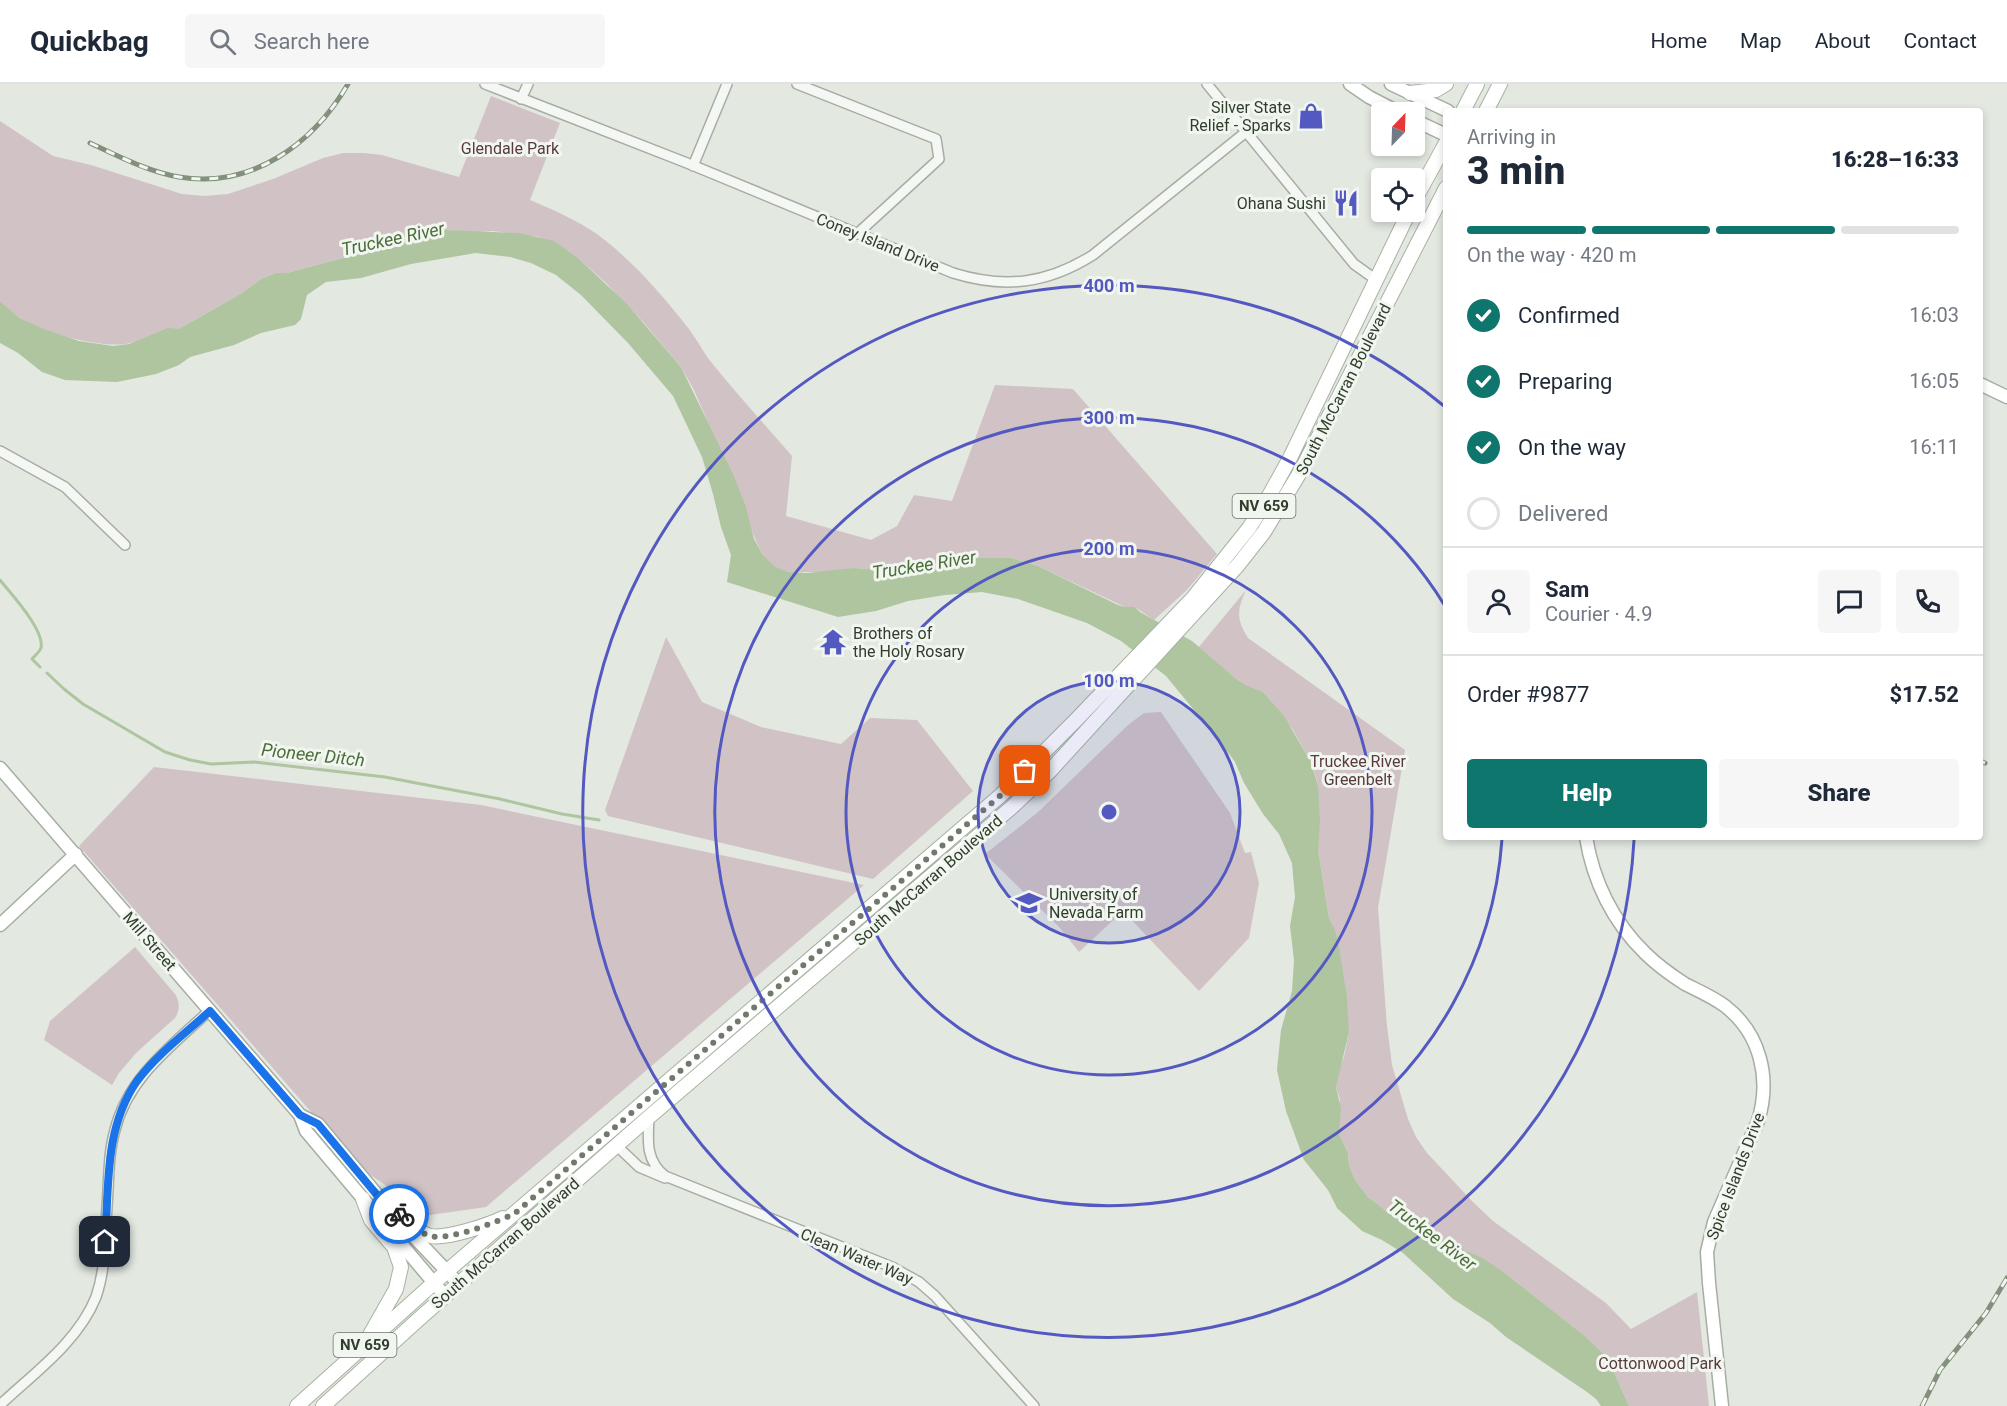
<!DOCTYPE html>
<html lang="en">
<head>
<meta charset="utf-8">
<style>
  :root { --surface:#fff; --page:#f6f6f7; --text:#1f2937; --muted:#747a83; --line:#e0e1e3; --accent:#0f766e }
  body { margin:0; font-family:Roboto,sans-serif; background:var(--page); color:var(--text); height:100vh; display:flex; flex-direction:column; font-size:22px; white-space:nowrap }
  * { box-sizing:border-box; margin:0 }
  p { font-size:20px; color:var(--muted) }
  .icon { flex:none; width:33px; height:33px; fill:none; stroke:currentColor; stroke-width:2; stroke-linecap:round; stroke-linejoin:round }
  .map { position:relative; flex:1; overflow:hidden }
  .side { position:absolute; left:1443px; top:24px; width:540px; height:732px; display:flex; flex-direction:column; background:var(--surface); border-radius:6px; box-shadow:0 3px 9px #0003 }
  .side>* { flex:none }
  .needle { width:39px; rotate:23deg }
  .buttons { position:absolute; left:1371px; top:18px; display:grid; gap:12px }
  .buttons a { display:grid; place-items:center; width:54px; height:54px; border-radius:6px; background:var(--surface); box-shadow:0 3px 9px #0003; font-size:30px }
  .pin { position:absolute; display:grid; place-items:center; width:51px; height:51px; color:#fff; margin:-26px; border-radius:12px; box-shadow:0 3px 9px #0006 }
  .courier { position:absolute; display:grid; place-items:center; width:60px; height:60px; margin:-30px; border:4px solid #1a73e8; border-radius:50%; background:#fff; color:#222; box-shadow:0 2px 8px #0007 }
  .headline em { font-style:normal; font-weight:800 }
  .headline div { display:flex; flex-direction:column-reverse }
  .headline { display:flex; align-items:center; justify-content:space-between; height:102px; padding:0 24px }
  h1 { font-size:39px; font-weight:800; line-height:45px }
  .bar { display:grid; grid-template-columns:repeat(4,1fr); gap:9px 6px; align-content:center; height:72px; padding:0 24px }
  .bar i { height:8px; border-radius:4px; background:var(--line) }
  .bar .current { background:var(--accent) }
  .bar p { grid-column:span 4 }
  .line { display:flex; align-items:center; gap:15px; padding:0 24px; border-top:2px solid var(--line) }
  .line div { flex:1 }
  .round { display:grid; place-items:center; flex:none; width:63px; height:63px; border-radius:6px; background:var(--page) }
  ol { padding:0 24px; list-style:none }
  li { display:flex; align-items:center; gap:18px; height:66px }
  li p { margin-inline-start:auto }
  li .icon { padding:6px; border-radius:50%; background:var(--accent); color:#fff; stroke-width:4 }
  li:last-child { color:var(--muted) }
  li i { width:33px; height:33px; border:3px solid var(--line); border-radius:50% }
  .cta { display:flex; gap:12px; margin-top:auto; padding:12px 24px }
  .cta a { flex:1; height:69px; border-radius:6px; background:var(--accent); color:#fff; font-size:24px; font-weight:800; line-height:69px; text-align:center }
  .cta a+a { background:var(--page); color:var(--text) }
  header { display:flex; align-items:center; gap:36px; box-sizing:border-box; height:84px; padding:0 30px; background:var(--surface); border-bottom:2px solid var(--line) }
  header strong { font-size:28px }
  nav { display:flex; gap:33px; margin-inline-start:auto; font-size:21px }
  .search { width:420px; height:54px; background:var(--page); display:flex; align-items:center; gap:15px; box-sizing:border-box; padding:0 21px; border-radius:6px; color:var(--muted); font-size:22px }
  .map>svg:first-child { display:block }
</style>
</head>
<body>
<header>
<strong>Quickbag</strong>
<div class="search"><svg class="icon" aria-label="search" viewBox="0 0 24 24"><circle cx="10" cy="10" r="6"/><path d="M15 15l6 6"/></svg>Search here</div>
<nav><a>Home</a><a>Map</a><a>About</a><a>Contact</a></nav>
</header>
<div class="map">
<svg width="2007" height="1322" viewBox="0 0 2007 1322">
  <rect width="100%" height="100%" fill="#e3e8e1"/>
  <path fill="#d1c3c5" d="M491,12L560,39L530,116C556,127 584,139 606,157C636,181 662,211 685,240C695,252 702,266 711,278C737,310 765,341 792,372L786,432L871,456L897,442L914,411L952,417L995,301L1073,305L1217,470L1187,506L1154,536L1135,523H1125L1038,482L1011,474L934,478L907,488L854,484L833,488H788L773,482L763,471L756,457L715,355L694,306L681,283L644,239L606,199L579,175L539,153L493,147L477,148L446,146L400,158L394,164L356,170L287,189H276L261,195L242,209L179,245C162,244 147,255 130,259C105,266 38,248 17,233C11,228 6,222 0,217V37L53,72L91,81L182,110L205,112L228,110L273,95L323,74L343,69H364L382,71L459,93Z
    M1246,506C1237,526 1236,535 1248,554L1405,666L1378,824L1387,942L1392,981L1408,1035L1416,1053L1427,1069L1473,1118L1493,1137L1606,1219L1631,1245L1697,1208L1709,1322H1629L1607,1273L1585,1252L1505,1189L1466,1166L1457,1164L1393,1132L1368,1113L1355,1096L1349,1081L1348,1069L1339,1050L1340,1015L1336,1003L1338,988L1344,973L1349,948L1344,895L1335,847L1329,834L1318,766V702L1315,690L1311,678L1293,646L1270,616L1263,608L1244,600L1235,594L1198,564Z
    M666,553L702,618L761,643L841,660L870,634L917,636L973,707L873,795L608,732L605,726Z
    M1161,628L1230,729L1245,769L1251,768L1259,799L1249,854L1199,907L1123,827L1079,868L1060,844L985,770L1037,729L1128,641L1144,629Z
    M154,683L481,721L864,801L486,1123L430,1131L360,1084L79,762Z
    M135,863L175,910C180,918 180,926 175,934L137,968L119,989L112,1001L44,956L50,937Z"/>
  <path fill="#aec5a0" d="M446,146L519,149L554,157L579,175L626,219L681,283L733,390L746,423L754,455L763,471L774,482L788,488L807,489L854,484L907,488L934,478L980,474H1011L1038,482L1118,521L1125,523H1135L1140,528L1192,557L1235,594L1244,600L1263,608L1284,632L1311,678L1318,702L1320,737L1318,766L1329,834L1335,846L1339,863L1347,913L1349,948L1336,1003L1341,1024L1339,1050L1348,1069L1349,1081L1355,1096L1368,1113L1393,1132L1484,1175L1505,1189L1585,1252L1607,1273L1629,1322H1601L1596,1315L1587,1308L1506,1253L1490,1239L1453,1215L1403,1169L1382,1156L1362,1147L1337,1124L1328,1106L1304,1076L1286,1027L1277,986L1281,946L1292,907L1294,876L1290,842L1295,813L1292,779L1279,750L1263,730L1244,699L1235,678L1222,660L1166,592L1121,557L1087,539L1018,515L982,508L945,511L908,517L876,527L838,533L727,498L731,471L721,443L713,410L702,373L673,312L628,259L581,211L556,191L531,179L510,173L476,169L411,180L361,194L326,198L307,211L301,235L295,241L261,249L234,261L190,273L179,281L156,290L117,298L65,296L42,288L18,269L0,259V217L19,234L44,245L79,257L113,262L129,260L168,244L179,245L242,209L261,195L276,189H287L386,162L394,164C408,151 428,150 446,146Z"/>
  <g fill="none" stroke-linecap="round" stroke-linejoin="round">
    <path stroke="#aec5a0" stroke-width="3" d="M0,496C11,510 45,546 41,564C39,569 35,571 32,575L40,583
      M47,589L64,605L83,620L165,668L190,676L211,680L254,678L385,693L500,715L562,730L599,736"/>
    <g stroke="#a6aea3" stroke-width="12">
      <path id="street" d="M485,0L687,79L953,189C1005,205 1047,200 1093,171L1246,48
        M797,0L936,55L939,75L857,150
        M1207,0L1354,180L1375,195
        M521,15L528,0
        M693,82L727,0
        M0,367L65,403L125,461
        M649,1033C648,1056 645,1076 665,1092L892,1183L919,1198L935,1212L1034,1322
        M616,1061L639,1083L665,1094
        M0,1321C34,1289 78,1258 96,1213C106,1184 105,1153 107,1123C109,1097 108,1070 115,1046C128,993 173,961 210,926"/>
    </g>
    <g stroke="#a6aea3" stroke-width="15">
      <path id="secondary" d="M1350,0L1369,13L1398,28
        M1391,0L1448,27
        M1414,36L1446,51
        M1980,300L2007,313
        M0,684L300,1031L306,1047L445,1212
        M1586,753C1593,797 1613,838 1645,869C1657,881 1671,891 1685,900C1699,907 1713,913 1725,922C1761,950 1771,995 1758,1037L1714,1138L1707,1168L1709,1199L1722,1322
        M0,841L76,770
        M300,1031L318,1040L389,1125
        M400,1138L459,1200"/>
    </g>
    <g stroke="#a7b3a2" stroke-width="16">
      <path id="primary" d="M1410,9L1436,6L1446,0
        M1463,27L1477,0
        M1486,27L1500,0
        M1414,117L1446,59
        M363,1115L371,1136L394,1163L401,1183L396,1205L370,1251
        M383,1117C397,1128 413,1148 431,1152C447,1155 488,1141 503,1134
        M297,1322L446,1188L1001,711L1076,636L1193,514L1249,444L1264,421L1290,374L1409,128
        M323,1322L420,1234L649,1033L1012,723L1049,688L1238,481L1264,448L1302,385L1446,104"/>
    </g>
    <use href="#street" stroke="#f4f7f4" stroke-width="9"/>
    <use href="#secondary" stroke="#fff" stroke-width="12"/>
    <use href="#primary" stroke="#fff" stroke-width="14"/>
    <g stroke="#82907c" stroke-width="5">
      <path id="rail" d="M90,59C118,72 149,88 179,93C252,105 313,60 348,0
        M1980,677L1985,679
        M1922,1322L1940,1286L1986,1229L2007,1194"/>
    </g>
    <use href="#rail" stroke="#f2f6f1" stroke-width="3" stroke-dasharray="9" stroke-linecap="butt"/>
  </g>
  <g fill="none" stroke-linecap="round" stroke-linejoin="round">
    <path stroke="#6f7a6b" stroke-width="6" stroke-dasharray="0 10.8" d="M399,1130C408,1138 418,1149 431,1152C449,1157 496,1138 514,1130L921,780L1001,711L1025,687"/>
    <path stroke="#1a73e8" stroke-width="8" d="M105,1158C109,1103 104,1044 137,997C157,970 186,949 210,927L300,1031L318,1040L382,1117L399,1130"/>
  </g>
  <circle cx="1109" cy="728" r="131" fill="#5359c1" fill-opacity=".12"/>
  <g fill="none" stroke="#5359c1" stroke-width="3">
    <circle cx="1109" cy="728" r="131"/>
    <circle cx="1109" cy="728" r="263"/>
    <path d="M1502 755A394 394 0 1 1 1445 522"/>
    <path d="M1634 756A526 526 0 1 1 1444 322"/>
  </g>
  <defs>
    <g id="shop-bare" transform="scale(2.07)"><path d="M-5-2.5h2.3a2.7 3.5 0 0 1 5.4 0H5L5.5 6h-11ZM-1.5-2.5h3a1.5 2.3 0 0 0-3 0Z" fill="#5359c1" stroke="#f2f6f1" stroke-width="2.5" paint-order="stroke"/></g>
    <g id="restaurant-bare" transform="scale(2.07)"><path d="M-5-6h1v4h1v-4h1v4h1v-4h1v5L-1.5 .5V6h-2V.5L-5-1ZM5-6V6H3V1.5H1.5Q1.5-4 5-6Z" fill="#5359c1" stroke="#f2f6f1" stroke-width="2.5" paint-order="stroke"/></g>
    <g id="temple-bare" transform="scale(2.07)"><path d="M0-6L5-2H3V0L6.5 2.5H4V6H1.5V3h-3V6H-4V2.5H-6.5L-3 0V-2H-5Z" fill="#5359c1" stroke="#f2f6f1" stroke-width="2.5" paint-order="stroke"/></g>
    <g id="school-bare" transform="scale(2.07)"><path d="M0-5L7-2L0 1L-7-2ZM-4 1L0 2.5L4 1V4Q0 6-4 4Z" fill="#5359c1" stroke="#f2f6f1" stroke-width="2.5" paint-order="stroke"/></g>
  </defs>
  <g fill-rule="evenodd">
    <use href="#shop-bare" x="1311" y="32"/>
    <use href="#restaurant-bare" x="1346" y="119"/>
    <use href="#temple-bare" x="833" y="558"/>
    <use href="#school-bare" x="1029" y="819"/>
  </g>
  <g text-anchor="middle" stroke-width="6" stroke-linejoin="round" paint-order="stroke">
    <g fill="#f2f6f1" stroke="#6a7566" stroke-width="1.5">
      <rect x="1232.5" y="410" width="63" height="24" rx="4.5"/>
      <rect x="333.5" y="1249" width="63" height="24" rx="4.5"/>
    </g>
    <g font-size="15" font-weight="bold" fill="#303e2b">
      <text x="1264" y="427">NV 659</text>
      <text x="365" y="1266">NV 659</text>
    </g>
    <g font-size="16" fill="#303e2b" stroke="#f2f6f1" text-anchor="end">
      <text x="1291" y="29">Silver State<tspan x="1291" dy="18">Relief - Sparks</tspan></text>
      <text x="1326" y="125">Ohana Sushi</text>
      <text x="853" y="555" text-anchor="start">Brothers of<tspan x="853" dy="18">the Holy Rosary</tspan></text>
      <text x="1049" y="816" text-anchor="start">University of<tspan x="1049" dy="18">Nevada Farm</tspan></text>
    </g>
    <g font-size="16" fill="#593a3d" stroke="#f2f6f1">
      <text x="510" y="70">Glendale Park</text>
      <text x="1358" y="683">Truckee River<tspan x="1358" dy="18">Greenbelt</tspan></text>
      <text x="1660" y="1285">Cottonwood Park</text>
    </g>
    <g font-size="16" fill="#303e2b" stroke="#f2f6f1">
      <text transform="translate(878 158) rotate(22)" y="6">Coney Island Drive</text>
      <text transform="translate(1343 305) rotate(-63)" y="6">South McCarran Boulevard</text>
      <text transform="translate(928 796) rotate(-41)" y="6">South McCarran Boulevard</text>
      <text transform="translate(150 857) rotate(49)" y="6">Mill Street</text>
      <text transform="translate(1735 1092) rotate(-69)" y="6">Spice Islands Drive</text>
      <text transform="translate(505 1159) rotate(-41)" y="6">South McCarran Boulevard</text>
      <text transform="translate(857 1172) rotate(23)" y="6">Clean Water Way</text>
    </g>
    <g font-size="18" font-style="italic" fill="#4c6e39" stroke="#f2f6f1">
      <text transform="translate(393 155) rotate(-12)" y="6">Truckee River</text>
      <text transform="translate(924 481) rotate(-9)" y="6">Truckee River</text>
      <text transform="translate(313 671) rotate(6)" y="6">Pioneer Ditch</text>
      <text transform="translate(1432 1151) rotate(37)" y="6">Truckee River</text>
    </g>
  </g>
  <circle cx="1109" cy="728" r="9" fill="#5359c1" stroke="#f2f6f1" stroke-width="3"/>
  <g font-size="18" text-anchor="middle" font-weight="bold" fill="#5359c1" stroke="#f2f6f1" stroke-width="6" stroke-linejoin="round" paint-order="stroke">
    <text x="1109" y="208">400 m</text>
    <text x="1109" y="340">300 m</text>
    <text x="1109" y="471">200 m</text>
    <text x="1109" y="603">100 m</text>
  </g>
</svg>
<div class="buttons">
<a><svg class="needle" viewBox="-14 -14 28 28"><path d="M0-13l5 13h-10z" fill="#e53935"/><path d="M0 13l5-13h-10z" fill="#747a83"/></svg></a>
<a><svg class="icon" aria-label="locate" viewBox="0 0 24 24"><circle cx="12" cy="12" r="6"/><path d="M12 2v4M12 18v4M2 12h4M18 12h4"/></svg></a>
</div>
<div class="pin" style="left:1025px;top:687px;background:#ea580c"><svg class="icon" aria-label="bag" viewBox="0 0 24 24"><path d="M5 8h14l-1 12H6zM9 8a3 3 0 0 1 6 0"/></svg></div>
<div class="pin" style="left:105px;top:1158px;background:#1f2937"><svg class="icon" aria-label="home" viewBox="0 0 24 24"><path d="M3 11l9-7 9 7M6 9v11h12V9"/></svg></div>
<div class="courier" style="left:399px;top:1130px"><svg class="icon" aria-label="bike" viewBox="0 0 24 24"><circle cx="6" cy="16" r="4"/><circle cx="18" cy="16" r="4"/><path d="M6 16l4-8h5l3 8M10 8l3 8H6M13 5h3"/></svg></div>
<section class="side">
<div class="headline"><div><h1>3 min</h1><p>Arriving in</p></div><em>16:28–16:33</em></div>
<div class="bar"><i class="current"></i><i class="current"></i><i class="current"></i><i></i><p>On the way · 420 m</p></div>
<ol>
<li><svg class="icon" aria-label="check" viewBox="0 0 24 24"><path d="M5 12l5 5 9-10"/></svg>Confirmed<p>16:03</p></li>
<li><svg class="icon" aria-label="check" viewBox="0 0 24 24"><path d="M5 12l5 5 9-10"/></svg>Preparing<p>16:05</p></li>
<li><svg class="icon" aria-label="check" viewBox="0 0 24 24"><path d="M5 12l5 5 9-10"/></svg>On the way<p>16:11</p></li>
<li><i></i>Delivered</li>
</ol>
<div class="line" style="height:108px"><a class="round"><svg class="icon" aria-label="person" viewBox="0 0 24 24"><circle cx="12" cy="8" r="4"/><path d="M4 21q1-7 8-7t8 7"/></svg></a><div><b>Sam</b><p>Courier · 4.9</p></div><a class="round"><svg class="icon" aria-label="chat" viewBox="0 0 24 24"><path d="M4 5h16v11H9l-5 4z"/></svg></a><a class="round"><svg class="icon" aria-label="phone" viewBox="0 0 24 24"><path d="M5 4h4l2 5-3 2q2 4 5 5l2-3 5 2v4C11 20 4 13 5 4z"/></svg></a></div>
<div class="line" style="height:78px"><div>Order #9877</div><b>$17.52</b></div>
<div class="cta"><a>Help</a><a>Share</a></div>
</section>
</div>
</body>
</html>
